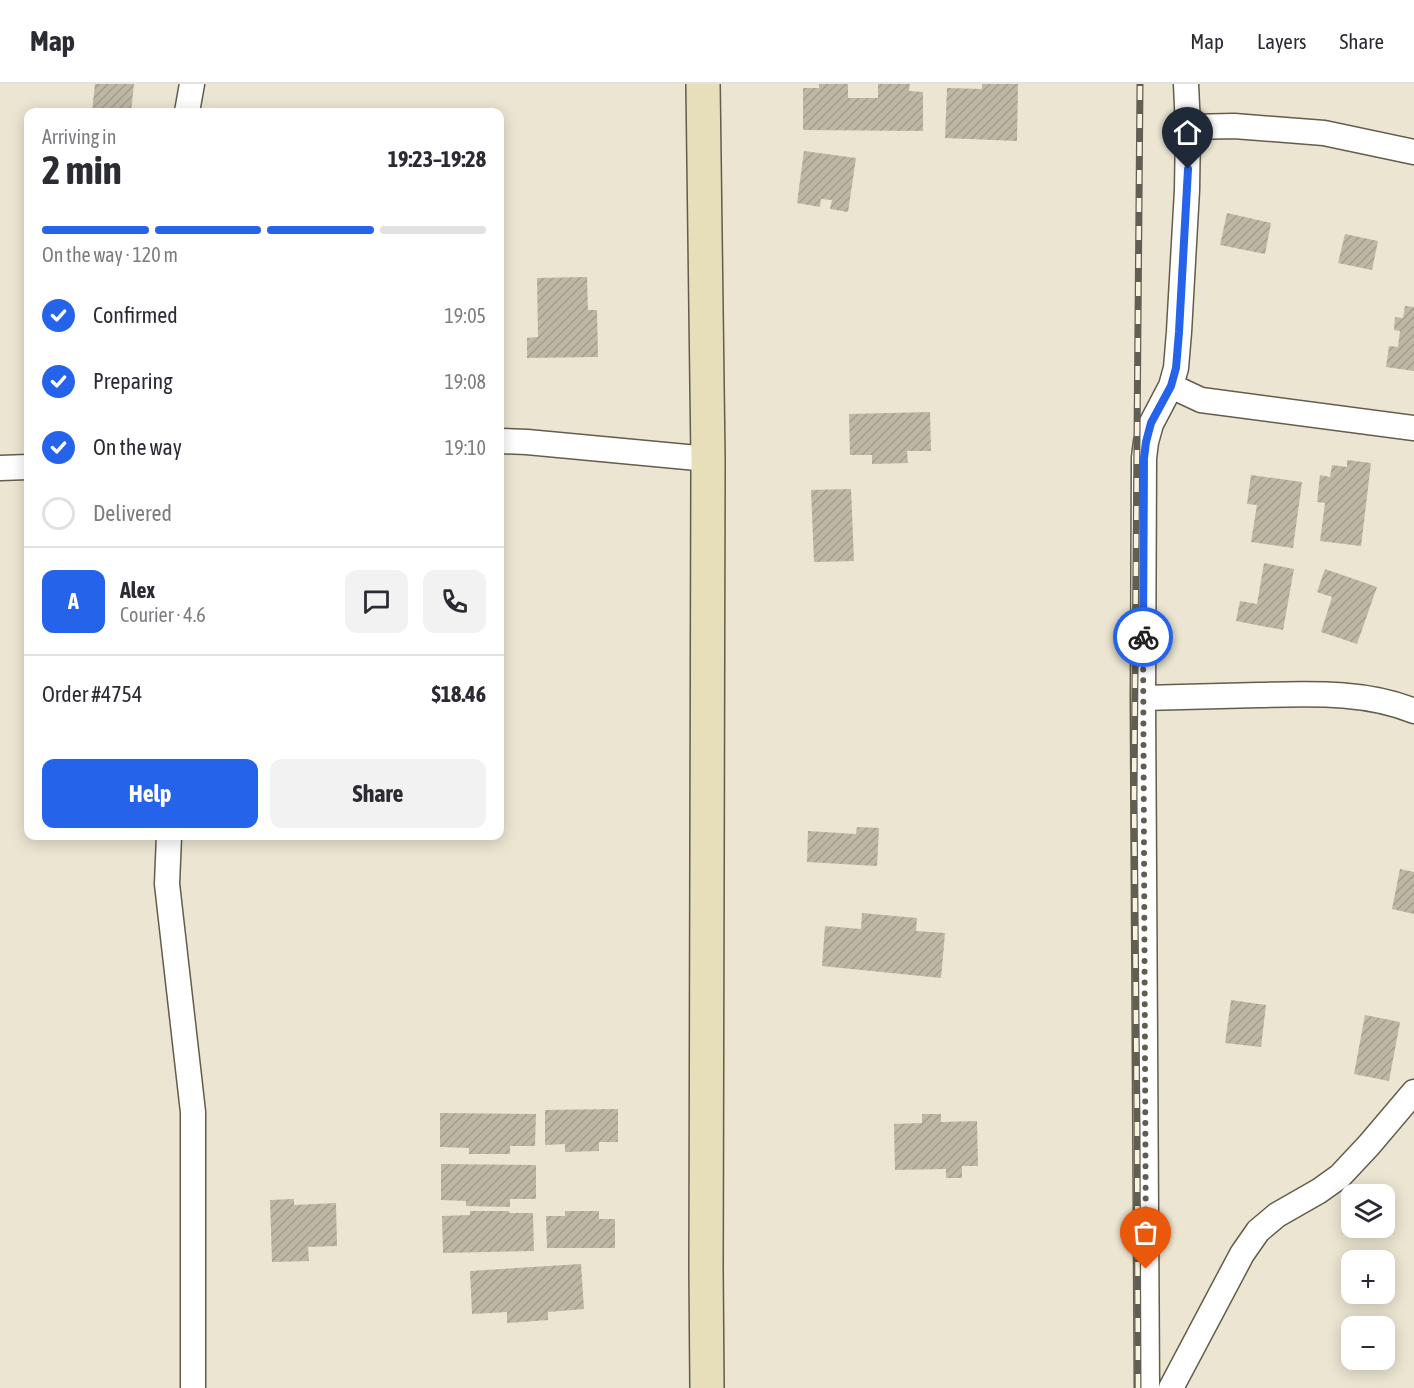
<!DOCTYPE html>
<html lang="en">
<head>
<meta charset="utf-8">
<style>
  :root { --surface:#fff; --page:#f2f2f3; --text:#2b2b33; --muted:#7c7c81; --line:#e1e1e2; --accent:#2563eb }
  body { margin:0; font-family:"Asap Condensed",sans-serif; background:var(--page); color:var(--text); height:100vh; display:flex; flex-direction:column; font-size:22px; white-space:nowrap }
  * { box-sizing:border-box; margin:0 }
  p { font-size:20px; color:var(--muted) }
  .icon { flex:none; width:33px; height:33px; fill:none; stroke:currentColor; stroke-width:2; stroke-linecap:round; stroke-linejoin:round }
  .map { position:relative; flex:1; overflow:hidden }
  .details { position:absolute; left:24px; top:24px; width:480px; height:732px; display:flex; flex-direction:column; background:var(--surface); border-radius:12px; box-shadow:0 3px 15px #0003 }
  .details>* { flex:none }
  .fabs { position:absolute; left:1341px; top:1100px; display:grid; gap:12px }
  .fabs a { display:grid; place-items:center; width:54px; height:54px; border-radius:12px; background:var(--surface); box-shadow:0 3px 15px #0003; font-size:30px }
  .pin { position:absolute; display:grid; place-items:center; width:51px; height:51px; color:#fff; margin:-62px -26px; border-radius:50% 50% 50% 0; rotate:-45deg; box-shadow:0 0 6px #0007 }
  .pin .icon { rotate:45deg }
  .courier { position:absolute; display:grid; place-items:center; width:60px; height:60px; margin:-30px; border:4px solid #2563eb; border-radius:50%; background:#fff; color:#222; box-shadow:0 2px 8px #0007 }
  .headline em { font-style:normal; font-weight:700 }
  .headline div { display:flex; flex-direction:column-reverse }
  .headline { display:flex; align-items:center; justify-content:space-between; height:102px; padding:0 18px }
  h1 { font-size:39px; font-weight:700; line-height:45px }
  .bar { display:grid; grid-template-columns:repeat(4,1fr); gap:9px 6px; align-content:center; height:72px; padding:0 18px }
  .bar i { height:8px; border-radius:4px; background:var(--line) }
  .bar .active { background:var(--accent) }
  .bar p { grid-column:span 4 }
  .line { display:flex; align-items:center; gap:15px; padding:0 18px; border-top:2px solid var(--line) }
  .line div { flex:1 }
  .round { display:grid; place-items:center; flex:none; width:63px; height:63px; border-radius:12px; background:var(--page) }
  ol { padding:0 18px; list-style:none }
  li { display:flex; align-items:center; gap:18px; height:66px }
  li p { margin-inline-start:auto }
  li .icon { padding:6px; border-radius:50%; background:var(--accent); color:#fff; stroke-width:4 }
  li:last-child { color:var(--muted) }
  li i { width:33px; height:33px; border:3px solid var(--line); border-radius:50% }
  .cta { display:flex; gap:12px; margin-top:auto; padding:12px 18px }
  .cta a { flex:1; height:69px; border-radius:12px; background:var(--accent); color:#fff; font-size:24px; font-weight:700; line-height:69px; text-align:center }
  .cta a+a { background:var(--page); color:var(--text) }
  header { display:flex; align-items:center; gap:36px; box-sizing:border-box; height:84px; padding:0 30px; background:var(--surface); border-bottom:2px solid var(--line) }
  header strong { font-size:28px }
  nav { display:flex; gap:33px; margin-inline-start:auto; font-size:21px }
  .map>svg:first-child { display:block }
</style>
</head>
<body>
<header>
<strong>Map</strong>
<nav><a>Map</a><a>Layers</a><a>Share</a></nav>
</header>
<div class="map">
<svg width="1414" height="1304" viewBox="0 0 1414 1304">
  <defs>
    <pattern id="building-hatch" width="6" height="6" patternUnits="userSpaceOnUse" patternTransform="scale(1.5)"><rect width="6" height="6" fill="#bdb8a4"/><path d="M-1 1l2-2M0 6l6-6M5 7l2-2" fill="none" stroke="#a29d8c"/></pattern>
  </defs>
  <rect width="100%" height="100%" fill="#ebe5d1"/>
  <path fill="url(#building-hatch)" d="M95,0H134L131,28H92Z
    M819,0H848V14H878V0H910L909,7L923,8V47L803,46V4H819Z
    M982,0H1018L1017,57L945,54L947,4L982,5Z
    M804,67L856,74L848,128L830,125L832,116L821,115L820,123L797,119Z
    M1227,129L1271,139L1265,170L1220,161Z
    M1345,150L1378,157L1372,186L1338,179Z
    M587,193L588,226H597L598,273L527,274V254L538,253L537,194Z
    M1405,222L1414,223V287L1386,283L1389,262L1398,263L1400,247L1394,246L1395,233L1403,234Z
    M930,328L931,367H907L908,379L872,380V371H850L849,330Z
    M1347,376L1371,379L1361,462L1320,457L1325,419L1317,418L1320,391L1330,393L1332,381L1347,383Z
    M1251,391L1302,398L1293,464L1251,458L1257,421L1247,420Z
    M851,405L854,477L814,478L811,406Z
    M1264,479L1294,485L1283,546L1236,537L1240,517L1257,520Z
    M1325,485L1377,503L1357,560L1321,548L1332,513L1317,508Z
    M857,743L879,744L877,782L807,778L808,747L856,750Z
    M1400,785L1414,788V830L1392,825Z
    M862,829L917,834L916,847L945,849L941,894L822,882L825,842L861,845Z
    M1231,916L1266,921L1261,963L1225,959Z
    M1365,931L1400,938L1389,997L1354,990Z
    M618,1025V1058H599V1067L565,1068V1060L545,1061V1026Z
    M440,1029L536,1030L535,1062H510V1070H469V1064L440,1063Z
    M922,1030H941V1038L977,1037L978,1082H962V1094H946V1085L895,1086L894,1040L922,1039Z
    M441,1080L536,1081V1115H510V1123L466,1122V1117L441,1116Z
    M294,1115V1121L336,1119L337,1162L308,1163L309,1177L272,1178L270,1116Z
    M470,1127H509V1129H533L534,1167L443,1169L442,1132L470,1131Z
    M565,1127H599V1135H615V1164H547L546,1132H565Z
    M581,1180L584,1225L548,1228V1236L507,1239V1228L472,1230L470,1187Z"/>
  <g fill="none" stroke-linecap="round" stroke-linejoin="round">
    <g stroke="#625d4c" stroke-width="27">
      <path id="street" d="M1186,0L1188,43
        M187,28L192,0
        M1171,302L1201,316L1414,344
        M500,357L527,358L708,375
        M0,384L28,383
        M1143,614C1182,613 1220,612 1259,611C1310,610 1365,607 1414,627
        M169,752L167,800L193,1028V1304
        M1147,1304L1143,614L1144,374L1146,358L1151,340L1171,302L1176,284L1179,248L1187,106L1188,43L1234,42L1324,49L1414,68
        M1171,1304L1242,1170L1258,1147L1277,1131L1319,1107L1340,1092L1369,1061L1414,1008"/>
    </g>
    <g stroke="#625d4c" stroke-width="36">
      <path id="secondary" d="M703,0L708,375L706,1185L707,1304"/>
    </g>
    <use href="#street" stroke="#fff" stroke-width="24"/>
    <use href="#secondary" stroke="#e7dfb9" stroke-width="33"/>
    <g stroke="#625e53" stroke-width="7">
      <path id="rail" d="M1138,1304L1137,1042L1134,711L1140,0"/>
    </g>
    <use href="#rail" stroke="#f8f3de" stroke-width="4.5" stroke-dasharray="14" stroke-linecap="butt"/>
  </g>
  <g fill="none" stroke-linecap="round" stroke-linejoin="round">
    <path stroke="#615d52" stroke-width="6" stroke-dasharray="0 10.8" d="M1143,553L1146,1185"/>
    <path stroke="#2563eb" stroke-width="8" d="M1143,553L1144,374L1146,358L1151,339L1171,302L1176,284L1179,248L1188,85"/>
  </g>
</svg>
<div class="fabs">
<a><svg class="icon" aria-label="layers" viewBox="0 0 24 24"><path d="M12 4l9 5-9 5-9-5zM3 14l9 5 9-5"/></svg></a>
<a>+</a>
<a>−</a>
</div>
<div class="pin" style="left:1146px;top:1185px;background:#ea580c"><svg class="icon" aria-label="bag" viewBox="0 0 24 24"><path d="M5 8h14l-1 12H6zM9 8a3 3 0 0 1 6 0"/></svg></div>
<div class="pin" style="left:1188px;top:85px;background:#1f2937"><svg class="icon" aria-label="home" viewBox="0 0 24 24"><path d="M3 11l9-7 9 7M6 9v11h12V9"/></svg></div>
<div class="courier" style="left:1143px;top:553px"><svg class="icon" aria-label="bike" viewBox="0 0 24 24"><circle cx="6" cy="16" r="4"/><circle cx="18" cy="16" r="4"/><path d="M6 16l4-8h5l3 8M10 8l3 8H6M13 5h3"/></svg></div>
<section class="details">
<div class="headline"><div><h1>2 min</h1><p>Arriving in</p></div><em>19:23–19:28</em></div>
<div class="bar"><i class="active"></i><i class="active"></i><i class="active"></i><i></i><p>On the way · 120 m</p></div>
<ol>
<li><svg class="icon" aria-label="check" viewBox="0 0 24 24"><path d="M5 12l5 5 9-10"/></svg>Confirmed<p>19:05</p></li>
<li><svg class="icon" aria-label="check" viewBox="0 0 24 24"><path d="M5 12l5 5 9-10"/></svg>Preparing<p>19:08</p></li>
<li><svg class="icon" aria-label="check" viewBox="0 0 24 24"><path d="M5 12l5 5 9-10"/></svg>On the way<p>19:10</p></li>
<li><i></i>Delivered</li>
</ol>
<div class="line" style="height:108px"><b class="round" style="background:var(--accent);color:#fff">A</b><div><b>Alex</b><p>Courier · 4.6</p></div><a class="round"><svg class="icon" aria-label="chat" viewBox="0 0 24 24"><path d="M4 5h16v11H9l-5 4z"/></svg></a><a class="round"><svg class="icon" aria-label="phone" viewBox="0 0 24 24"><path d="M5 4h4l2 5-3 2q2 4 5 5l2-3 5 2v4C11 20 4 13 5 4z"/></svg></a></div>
<div class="line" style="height:78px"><div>Order #4754</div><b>$18.46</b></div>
<div class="cta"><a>Help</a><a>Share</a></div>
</section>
</div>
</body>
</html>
